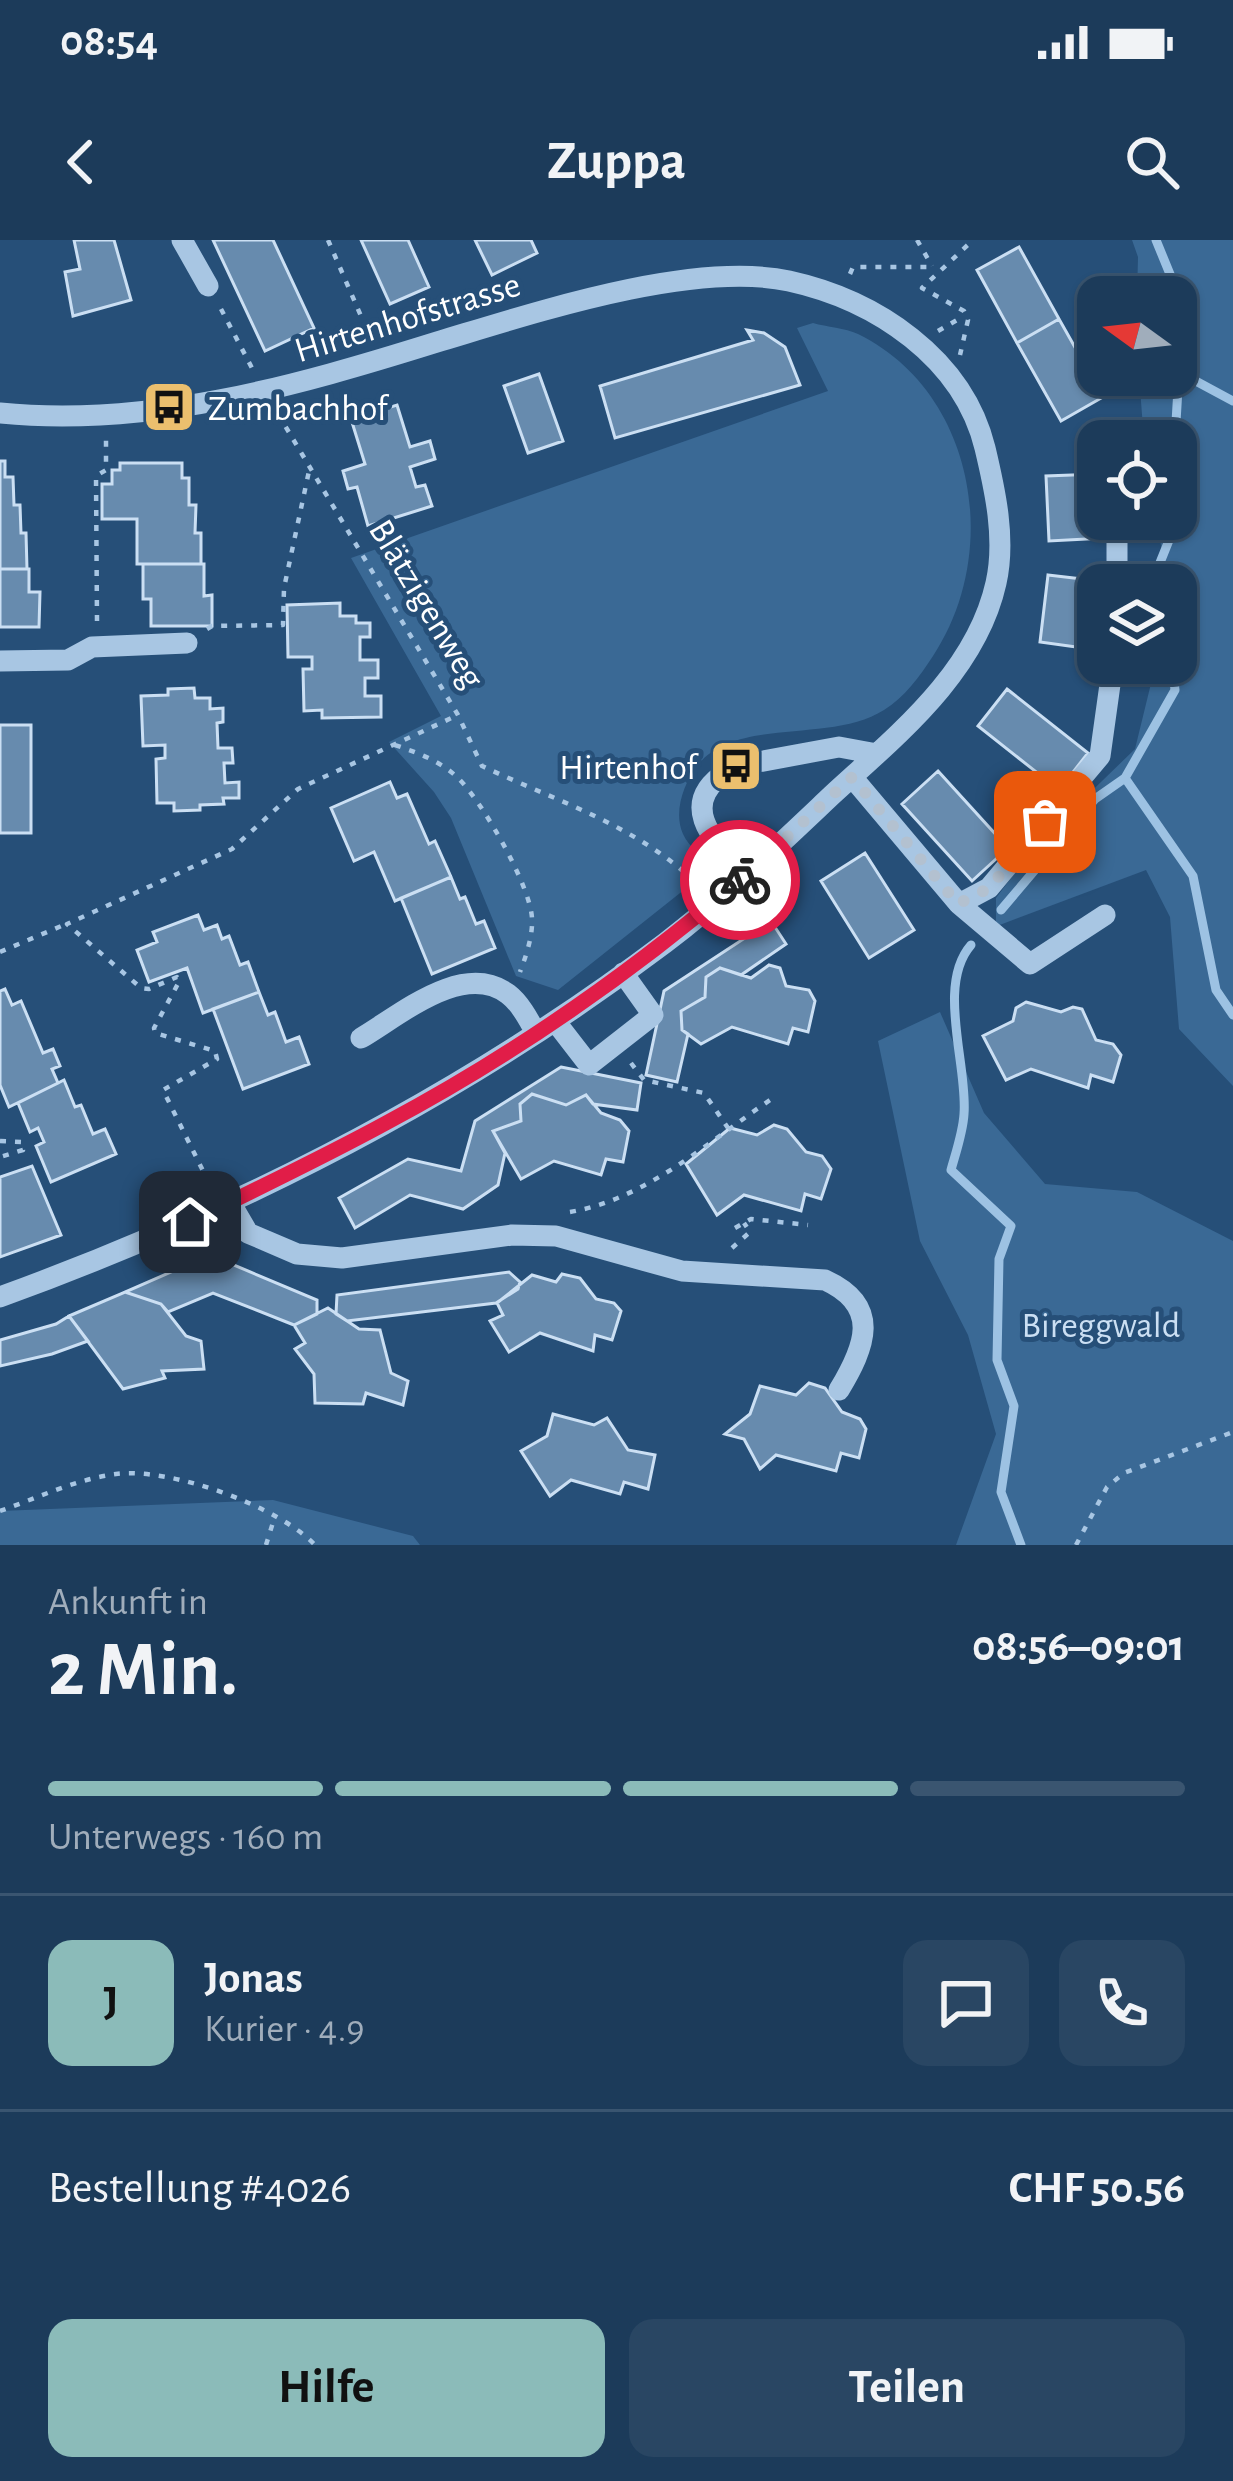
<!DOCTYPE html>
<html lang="de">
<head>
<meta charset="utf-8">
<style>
  :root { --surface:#1c3b5a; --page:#294663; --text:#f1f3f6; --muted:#a0adbb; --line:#3a5570; --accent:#8bbbb9 }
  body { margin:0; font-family:"Alegreya Sans",sans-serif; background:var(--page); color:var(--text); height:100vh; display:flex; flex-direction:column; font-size:45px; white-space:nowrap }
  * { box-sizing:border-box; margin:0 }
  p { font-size:39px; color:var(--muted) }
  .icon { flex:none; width:66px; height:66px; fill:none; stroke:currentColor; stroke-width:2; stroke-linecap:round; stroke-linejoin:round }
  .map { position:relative; height:1305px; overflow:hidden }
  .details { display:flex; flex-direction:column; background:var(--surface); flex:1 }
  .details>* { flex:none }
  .needle { width:78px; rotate:285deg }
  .tools { position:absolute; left:1077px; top:36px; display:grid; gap:24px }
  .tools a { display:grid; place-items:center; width:120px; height:120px; border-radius:24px; background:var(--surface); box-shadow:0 3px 9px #0004,0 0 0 3px var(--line); font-size:60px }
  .pin { position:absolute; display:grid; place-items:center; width:102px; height:102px; color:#fff; margin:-51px; border-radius:24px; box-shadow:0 6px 18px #0006 }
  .courier { position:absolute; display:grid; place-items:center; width:120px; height:120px; margin:-60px; border:9px solid #e11d48; border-radius:50%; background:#fff; color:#222; box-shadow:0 3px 15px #0007 }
  .head em { font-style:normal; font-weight:600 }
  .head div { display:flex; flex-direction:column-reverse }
  .head { display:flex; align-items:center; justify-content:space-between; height:204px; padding:0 48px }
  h1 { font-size:78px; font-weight:600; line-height:90px }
  .bar { display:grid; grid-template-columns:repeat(4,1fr); gap:18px 12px; align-content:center; height:144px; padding:0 48px }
  .bar i { height:15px; border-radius:9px; background:var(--line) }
  .bar .active { background:var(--accent) }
  .bar p { grid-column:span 4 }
  .line { display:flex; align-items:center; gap:30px; padding:0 48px; border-top:3px solid var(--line) }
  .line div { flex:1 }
  .round { display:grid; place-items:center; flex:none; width:126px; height:126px; border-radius:24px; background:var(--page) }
  .button { display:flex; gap:24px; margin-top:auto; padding:24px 48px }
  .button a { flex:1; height:138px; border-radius:24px; background:var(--accent); color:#111; font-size:48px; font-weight:600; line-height:138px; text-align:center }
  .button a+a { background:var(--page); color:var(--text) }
  .status { display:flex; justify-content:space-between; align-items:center; height:84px; padding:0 60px; background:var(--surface); direction:ltr }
  .status svg { height:33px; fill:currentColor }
  header { display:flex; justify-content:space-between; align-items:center; height:156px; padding:0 48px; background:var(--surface); font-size:54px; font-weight:600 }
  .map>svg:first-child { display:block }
</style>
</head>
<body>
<div class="status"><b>08:54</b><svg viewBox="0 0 49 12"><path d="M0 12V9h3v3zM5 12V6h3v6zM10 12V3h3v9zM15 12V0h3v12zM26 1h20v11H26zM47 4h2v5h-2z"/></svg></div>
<header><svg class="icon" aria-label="back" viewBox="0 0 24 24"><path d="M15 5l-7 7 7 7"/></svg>Zuppa<svg class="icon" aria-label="search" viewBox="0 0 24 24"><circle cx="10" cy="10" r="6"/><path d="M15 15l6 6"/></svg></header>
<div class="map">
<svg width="1233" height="1305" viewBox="0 0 1233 1305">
  <rect width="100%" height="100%" fill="#264f78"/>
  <path fill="#3a6995" d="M1132,0H1233V846L1179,789L1170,677L1146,630L997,686L996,683V658L1035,606L1135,509L1156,423H1176V345H1167L1157,279H1176V201H1144L1139,135H1176V57H1137L1138,17Z
    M813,83C827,87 845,88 858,94C976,152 1002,312 933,416C920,436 904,458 884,470C831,504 735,476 697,526C684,543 673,572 683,594C689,608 704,616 709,630L558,750L516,736L451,578L434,552L389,502L441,476L351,318L828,151L797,88Z
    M940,772L984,873L1045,944L1137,952L1233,1001V1305H956L996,1194L968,1095L920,1001L878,801Z
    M273,1260L413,1296L420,1305H0V1271Z"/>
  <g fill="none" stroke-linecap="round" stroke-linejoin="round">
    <path stroke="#9dc2e3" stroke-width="9" d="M1179,132L1233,161
      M1151,345L1184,263L1176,182L1179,132L1190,83L1156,0
      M1125,538L1193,636L1216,750L1233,775
      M1001,670L1095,559L1125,538L1175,450L1172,423
      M971,705C936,745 968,826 964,874C963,892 956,912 951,930L1011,986L999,1019L997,1120L1014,1166L1001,1252L1021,1305"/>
  </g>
  <path fill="#678bae" stroke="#cbdff3" stroke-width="3" d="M74,0H114L131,60L73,76L65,32L80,29Z
    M213,0H273L314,88L265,111Z
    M361,0H408L429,47L390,64Z
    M475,0H531L537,13L492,35Z
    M1019,7L1059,79L1017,103L977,30Z
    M1059,79L1103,157L1061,181L1017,103Z
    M747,90L764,93L785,107L800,145L615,198L600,146L753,100Z
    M539,134L563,201L528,213L504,146Z
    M397,165L410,207L430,201L435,219L410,227L416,247L425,245L432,266L368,286L357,247L348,249L343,231L365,224L351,179Z
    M0,221H5V237H13L14,265H20L21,293H26L27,329H0Z
    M120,223H182V238H189V265H196L195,293H201V324H137V279H102V244H112V230H120Z
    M1098,234V279H1105V298L1049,301L1046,236Z
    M143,324H204V356L212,355V386H151V359H143Z
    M0,329H29V352H40L39,387H0Z
    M1048,335L1108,342L1098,345V410L1040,402Z
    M340,363V376H356V383H370V397H360V420H378V438H365V456H381V477L322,478V470L304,471L303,429H312V417H288L287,365Z
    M194,448L195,458H210V469L223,468V482L217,483L218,508H232L233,523H224L225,543L239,542V558H223L224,564L200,565V570L174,571V563H157L156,519L165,518V505L143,506L141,456L168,455V449Z
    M1007,449L1088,513L1059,550L978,486Z
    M0,485H31V593H0Z
    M938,531L1008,608L972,641L902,564Z
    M390,542L397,558L407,554L429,604L435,601L451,637L395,661L374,612L354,621L331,568Z
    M865,613L914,690L869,718L821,641Z
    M451,637L460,659L465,657L476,684L484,681L495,708L432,734L401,658Z
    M198,675L204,690L217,685L222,699L229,696L240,725L248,722L259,752L203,773L187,728L149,742L137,710L157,702L153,692Z
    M771,681L786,704L741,735L720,728L706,737L705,757L681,771L682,790L688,794L677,842L646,835L664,751Z
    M769,725L780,728L786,746L809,750L815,761L808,792L793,788L788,804L732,787L701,804L682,790L681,771L705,757L706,737L720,728L751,738Z
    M5,749L12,765L21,761L43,813L53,809L60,826L52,829L58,843L9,867L0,845V751Z
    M259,752L268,775L275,772L286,802L299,797L309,824L243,849L213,769Z
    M1026,762L1061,772L1073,767L1082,769L1096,800L1113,804L1121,815L1113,842L1091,835L1088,848L1031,829L1006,840L983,796L1013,781L1016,768Z
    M561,827L641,843L637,870L593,864L586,855L566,865L532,854L520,864L521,881L493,891L505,913L498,945L463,969L410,955L355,988L339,958L408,919L461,931L475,881Z
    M64,840L75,867L81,865L93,894L105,889L116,914L51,942L36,906L44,902L38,888L30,892L18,863Z
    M532,854L566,865L586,855L601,873L620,880L629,891L623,922L606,919L601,935L554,921L521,939L493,891L521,881L520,864Z
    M774,885L787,889L806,912L822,916L831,929L821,959L805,954L801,971L744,955L717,975L686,924L730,888L757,895Z
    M32,926L61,995L0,1017V937Z
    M210,1015L317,1060V1074L294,1085L213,1053L168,1072L161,1064L125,1052Z
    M509,1032L520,1042L518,1049L496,1063L347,1081L336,1074L337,1055Z
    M562,1034L580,1038L596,1059L614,1063L621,1071L612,1100L595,1095L593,1111L540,1093L509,1112L490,1081L503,1075L497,1063L532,1035L556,1042Z
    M125,1052L161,1064L186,1096L201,1101L204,1129L162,1131L165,1138L123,1149L69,1076Z
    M328,1068L359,1089L380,1090L391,1133L408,1141L403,1165L366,1153L363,1164L315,1163L314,1134L295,1109L305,1103L294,1085Z
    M69,1076L88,1101L52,1114L0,1126V1100L56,1084Z
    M809,1143L825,1148L842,1172L860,1179L866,1189L859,1218L841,1213L836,1231L776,1215L760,1229L744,1199L725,1194L750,1174L760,1146L796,1155Z
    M553,1174L594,1185L607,1178L628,1210L655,1215L648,1249L624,1242L620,1254L571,1240L550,1256L521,1211L547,1196Z"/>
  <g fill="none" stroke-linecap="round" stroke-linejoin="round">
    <path stroke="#a8c6e3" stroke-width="4.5" stroke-dasharray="6 9" stroke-linecap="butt" d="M328,0L371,99
      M917,0L932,26
      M850,34L853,27H933
      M221,69L252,128
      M938,91L964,76
      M960,115L968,80L964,71L922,48L973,0
      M278,174L458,475L482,526C556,561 639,586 698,645
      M97,381L96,236L106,230V200
      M207,389L212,386L283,385L284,348L309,231
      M395,505C418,513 441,521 459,539C483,563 530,645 532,678C533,696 526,716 520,732
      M0,712L66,684
      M631,823L644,840L704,853L728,888
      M0,901L22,902L23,910L0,917
      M209,943L163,850L217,819L215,811L155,793L154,788L180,740L177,737L149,749L141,748L67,684L232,609L298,549L458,475
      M570,972C647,959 709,901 773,858
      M735,988L751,979L808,985
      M732,1008L750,992L744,983
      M0,1271C37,1258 77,1239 116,1234C170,1227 278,1266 315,1305
      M266,1305L275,1276
      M1076,1305L1107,1247L1124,1233L1233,1192"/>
    <path stroke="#a8c6e3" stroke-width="21" d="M182,0L208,46
      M0,173C149,188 296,146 437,102C531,74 692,20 789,41C876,60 963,118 985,208C995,250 1006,299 996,343C976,433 896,496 832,555C778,606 724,658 665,703C464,855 236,971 0,1057
      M1117,345V279
      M0,421L68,420L92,407L187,403
      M852,537L959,664L989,648L1100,516L1113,423
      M748,633C710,601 673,560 736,526L839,507L877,514
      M959,664L1030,724L1105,675
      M555,781L589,825L653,775L623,733
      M361,798C399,776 463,720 508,754C520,763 529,780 536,793
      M230,962L248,993L297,1014L342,1018L512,995L556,996L682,1031L825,1040C882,1066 865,1107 839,1150"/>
  </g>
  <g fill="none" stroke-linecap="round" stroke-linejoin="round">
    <path stroke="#b3c1d0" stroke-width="12" stroke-dasharray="0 21.6" d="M740,640L852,537L958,664L989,648L1045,582"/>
    <path stroke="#e11d48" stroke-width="15" d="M190,982C256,949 322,918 386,883C512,816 631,733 740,640"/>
  </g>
  <defs>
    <g id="bus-square" transform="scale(2.7)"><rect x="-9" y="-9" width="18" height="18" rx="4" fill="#ebbf6e" stroke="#264f78"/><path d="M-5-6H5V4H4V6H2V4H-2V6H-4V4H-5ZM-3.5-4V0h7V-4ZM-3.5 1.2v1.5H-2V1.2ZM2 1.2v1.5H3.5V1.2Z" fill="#111"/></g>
  </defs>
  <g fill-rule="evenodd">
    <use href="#bus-square" x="169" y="167"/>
    <use href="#bus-square" x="736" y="526"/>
  </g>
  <g text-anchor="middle" stroke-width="10" stroke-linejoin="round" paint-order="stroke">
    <g font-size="36" fill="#fff" stroke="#264f78">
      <text transform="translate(407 76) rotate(-17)" y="13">Hirtenhofstrasse</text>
      <text transform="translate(428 363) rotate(59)" y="13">Blätzigenweg</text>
    </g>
    <g font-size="36" fill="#fff" stroke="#264f78" text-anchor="start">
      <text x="208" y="180">Zumbachhof</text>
      <text x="697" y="539" text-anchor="end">Hirtenhof</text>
    </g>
    <g font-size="36" fill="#cbdff3" stroke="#264f78">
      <text x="1101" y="1097">Bireggwald</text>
    </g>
  </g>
</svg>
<div class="tools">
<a><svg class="needle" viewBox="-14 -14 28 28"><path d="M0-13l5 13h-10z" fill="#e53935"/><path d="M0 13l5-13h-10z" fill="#a0adbb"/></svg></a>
<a><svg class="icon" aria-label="locate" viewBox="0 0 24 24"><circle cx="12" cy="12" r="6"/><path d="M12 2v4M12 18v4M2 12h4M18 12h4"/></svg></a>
<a><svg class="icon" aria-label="layers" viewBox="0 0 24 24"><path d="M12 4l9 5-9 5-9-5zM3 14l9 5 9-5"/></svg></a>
</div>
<div class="pin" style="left:1045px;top:582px;background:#ea580c"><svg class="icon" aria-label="bag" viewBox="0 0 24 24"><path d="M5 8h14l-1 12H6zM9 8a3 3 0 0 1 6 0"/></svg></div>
<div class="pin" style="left:190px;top:982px;background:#1f2937"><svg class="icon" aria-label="home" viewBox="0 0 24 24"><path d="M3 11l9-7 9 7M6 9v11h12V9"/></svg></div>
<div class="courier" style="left:740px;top:640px"><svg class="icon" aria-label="bike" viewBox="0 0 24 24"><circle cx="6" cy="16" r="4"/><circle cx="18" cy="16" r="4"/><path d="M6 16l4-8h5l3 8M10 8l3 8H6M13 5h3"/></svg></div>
</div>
<section class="details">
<div class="head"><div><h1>2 Min.</h1><p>Ankunft in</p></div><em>08:56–09:01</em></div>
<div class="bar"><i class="active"></i><i class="active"></i><i class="active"></i><i></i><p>Unterwegs · 160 m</p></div>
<div class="line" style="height:216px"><b class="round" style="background:var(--accent);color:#111">J</b><div><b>Jonas</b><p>Kurier · 4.9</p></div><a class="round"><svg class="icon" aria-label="chat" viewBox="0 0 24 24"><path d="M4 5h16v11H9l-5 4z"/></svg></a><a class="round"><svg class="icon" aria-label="phone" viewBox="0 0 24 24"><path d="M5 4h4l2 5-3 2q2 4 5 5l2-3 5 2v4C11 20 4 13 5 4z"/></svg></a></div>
<div class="line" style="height:156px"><div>Bestellung #4026</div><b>CHF 50.56</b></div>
<div class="button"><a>Hilfe</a><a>Teilen</a></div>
</section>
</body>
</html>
